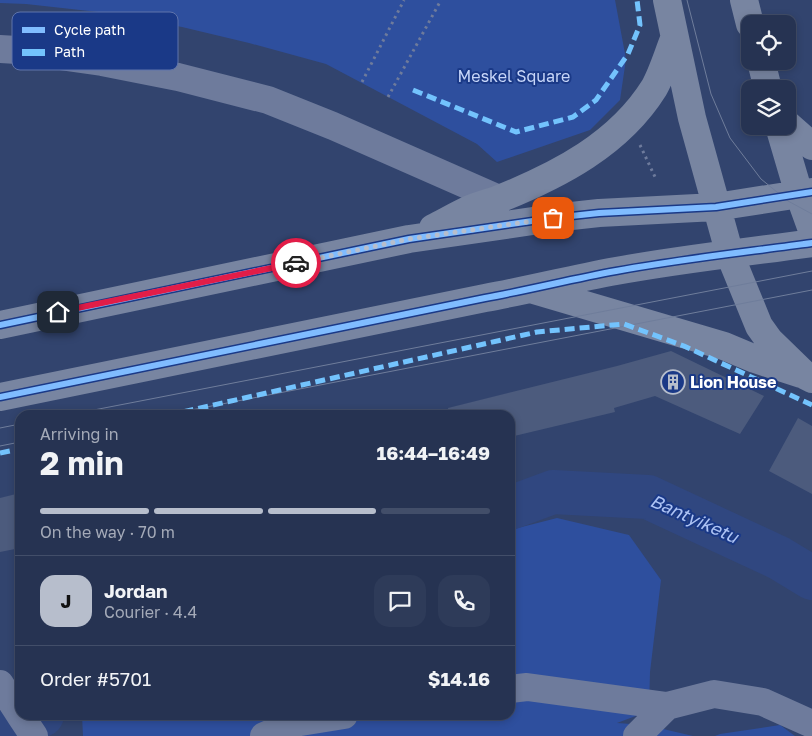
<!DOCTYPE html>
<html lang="en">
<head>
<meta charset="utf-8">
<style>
  :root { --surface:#263352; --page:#2e3b59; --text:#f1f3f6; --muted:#a4aab8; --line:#424e69; --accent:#b7becc }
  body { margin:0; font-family:"Golos Text",sans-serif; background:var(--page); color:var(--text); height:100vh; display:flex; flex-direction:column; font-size:19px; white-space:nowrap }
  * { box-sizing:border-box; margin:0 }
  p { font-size:16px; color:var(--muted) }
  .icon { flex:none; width:28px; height:28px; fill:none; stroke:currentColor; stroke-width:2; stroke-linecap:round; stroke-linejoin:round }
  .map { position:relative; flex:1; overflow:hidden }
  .side { position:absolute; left:15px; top:410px; width:500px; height:310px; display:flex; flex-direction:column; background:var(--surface); border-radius:15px; box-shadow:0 2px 8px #0003,0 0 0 1px var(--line) }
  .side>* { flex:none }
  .buttons { position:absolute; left:741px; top:15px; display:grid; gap:10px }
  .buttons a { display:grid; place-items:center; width:55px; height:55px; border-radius:10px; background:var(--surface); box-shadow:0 2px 8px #0003,0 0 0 1px var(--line); font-size:25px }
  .pin { position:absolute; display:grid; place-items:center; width:42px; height:42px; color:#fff; margin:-21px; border-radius:10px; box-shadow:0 2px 8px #0006 }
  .courier { position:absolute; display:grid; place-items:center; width:50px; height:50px; margin:-25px; border:4px solid #e11d48; border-radius:50%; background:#fff; color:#222; box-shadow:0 1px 6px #0007 }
  .summary em { font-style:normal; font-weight:700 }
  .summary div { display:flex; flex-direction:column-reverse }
  .summary { display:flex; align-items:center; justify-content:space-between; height:85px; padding:0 25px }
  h1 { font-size:32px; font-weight:700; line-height:38px }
  .bar { display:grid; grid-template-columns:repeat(4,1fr); gap:8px 5px; align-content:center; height:60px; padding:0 25px }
  .bar i { height:6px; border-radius:4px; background:var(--line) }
  .bar .current { background:var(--accent) }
  .bar p { grid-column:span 4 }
  .line { display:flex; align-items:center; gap:12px; padding:0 25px; border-top:1px solid var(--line) }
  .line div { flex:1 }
  .round { display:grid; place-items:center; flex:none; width:52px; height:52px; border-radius:15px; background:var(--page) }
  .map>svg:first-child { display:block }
</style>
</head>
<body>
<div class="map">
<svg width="812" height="736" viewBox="0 0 812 736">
  <rect width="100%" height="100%" fill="#32446e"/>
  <path fill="#2e4f9e" d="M0,0H615L626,59L620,100L590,130L497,162L477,144L326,64L249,43L182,27L107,13L26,4L0,3Z
    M557,518L629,535L661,580L650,672L649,711L617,723L646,725L693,736H83L82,715H510V530Z
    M780,725L795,736H715L720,734Z"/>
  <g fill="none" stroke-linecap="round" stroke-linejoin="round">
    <path stroke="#304780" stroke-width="44" d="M510,508L553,492L648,497L779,558L812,578
      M0,735L42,715"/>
  </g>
  <path fill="#4c5b7d" d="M671,351L764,396L740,434L655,396L614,408L615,412L510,437V415H449L448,408L617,366Z
    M798,418L812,426V494L769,471Z
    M20,493V548L0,552V498Z"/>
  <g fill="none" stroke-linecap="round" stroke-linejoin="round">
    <path stroke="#6e7b9c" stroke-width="3" stroke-dasharray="2.5 4" stroke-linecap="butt" d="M362,82L404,0
      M388,97L441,0
      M640,145L656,179"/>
    <path stroke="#6e7b9c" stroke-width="28" d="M0,49L17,50L102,62L178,77L268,100L333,126L499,199
      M0,684L20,715
      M510,689L527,687L667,706
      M20,715L34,736
      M264,736L294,723L344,715
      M637,736L667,706L714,694L763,702L812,724"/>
    <path stroke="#7885a1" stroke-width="28" d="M667,0L692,118L730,255L759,326L769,340L806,376L812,379
      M744,0L750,24
      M761,61L768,89
      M788,125L812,146
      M779,126L799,194L812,230
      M433,228C445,222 457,215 470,209C479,205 489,203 499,199C559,175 619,144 654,88C662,74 668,54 674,39
      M534,290L724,346L755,359L801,374
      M0,325L409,239L553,218L599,213L716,207L812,192
      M0,397L485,298C529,290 572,279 616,271C681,259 747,252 812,243"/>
    <path stroke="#6f7d9b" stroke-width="1" d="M687,0L711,94L730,138L761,179L788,201L812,214
      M68,415L812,271
      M165,415L812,290
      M0,428L20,424
      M0,446L20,442"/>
    <path stroke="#73c3fd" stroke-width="5" stroke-dasharray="10 5" stroke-linecap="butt" d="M413,90L516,132L573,117L596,100L628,54L640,25L637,0
      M169,415L537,332L624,324L684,346L812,405
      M0,453L20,449"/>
    <g stroke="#1a3987" stroke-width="9">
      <path id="cycleway" d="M0,325L409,239L553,218L599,213L716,207L812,192
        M0,397L485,298C529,290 572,279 616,271C681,259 747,252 812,243"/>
    </g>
    <use href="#cycleway" stroke="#80bcff" stroke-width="6"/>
  </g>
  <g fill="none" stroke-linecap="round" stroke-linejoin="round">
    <path stroke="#b7becc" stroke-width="5" stroke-dasharray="0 9" d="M296,263L409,239L553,218"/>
    <path stroke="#e11d48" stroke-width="6" d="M58,312L296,263"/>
  </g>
  <defs>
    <g id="building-ring" transform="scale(1.25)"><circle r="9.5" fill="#1a3987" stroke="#b7becc" stroke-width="1.5"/><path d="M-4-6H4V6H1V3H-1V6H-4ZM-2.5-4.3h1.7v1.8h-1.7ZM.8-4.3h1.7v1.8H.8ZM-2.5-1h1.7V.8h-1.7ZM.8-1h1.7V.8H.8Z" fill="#b7becc"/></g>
  </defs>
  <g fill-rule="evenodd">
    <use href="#building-ring" x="673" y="382"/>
  </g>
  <g text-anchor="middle" stroke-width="4" stroke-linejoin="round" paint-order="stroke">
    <g font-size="16" fill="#c7d6f9" stroke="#1a3987">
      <text x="514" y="82">Meskel Square</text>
    </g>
    <g font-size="16" font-weight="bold" fill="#fff" stroke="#1a3987" text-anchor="start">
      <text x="690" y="388">Lion House</text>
    </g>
    <g font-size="18" font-style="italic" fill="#adc3f4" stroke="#1a3987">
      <text transform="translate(694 519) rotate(24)" y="6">Bantyiketu</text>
    </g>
  </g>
  <rect x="12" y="12" width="166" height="58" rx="8" fill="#1a3987" stroke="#5f74ab" stroke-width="1"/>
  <rect x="22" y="27" width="23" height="6" fill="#80bcff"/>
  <rect x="22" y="49" width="23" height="7" fill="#73c3fd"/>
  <g font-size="14" fill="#fff">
    <text x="54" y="35">Cycle path</text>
    <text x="54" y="57">Path</text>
  </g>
</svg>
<div class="buttons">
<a><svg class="icon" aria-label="locate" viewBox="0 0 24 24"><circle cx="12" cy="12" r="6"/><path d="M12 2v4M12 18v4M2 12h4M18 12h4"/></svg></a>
<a><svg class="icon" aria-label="layers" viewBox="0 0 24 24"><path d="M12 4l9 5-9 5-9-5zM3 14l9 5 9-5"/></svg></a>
</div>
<div class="pin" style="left:553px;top:218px;background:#ea580c"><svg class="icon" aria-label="bag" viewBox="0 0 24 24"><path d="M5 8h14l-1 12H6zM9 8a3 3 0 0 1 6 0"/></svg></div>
<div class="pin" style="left:58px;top:312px;background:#1f2937"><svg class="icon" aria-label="home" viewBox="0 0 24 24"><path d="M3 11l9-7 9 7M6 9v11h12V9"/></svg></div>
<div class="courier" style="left:296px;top:263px"><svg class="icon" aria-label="car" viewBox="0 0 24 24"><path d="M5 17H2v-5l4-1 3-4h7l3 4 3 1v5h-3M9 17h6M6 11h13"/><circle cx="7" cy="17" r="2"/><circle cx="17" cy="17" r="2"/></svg></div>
<section class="side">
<div class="summary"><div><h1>2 min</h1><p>Arriving in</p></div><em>16:44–16:49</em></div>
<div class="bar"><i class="current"></i><i class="current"></i><i class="current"></i><i></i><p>On the way · 70 m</p></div>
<div class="line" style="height:90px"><b class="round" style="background:var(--accent);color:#111">J</b><div><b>Jordan</b><p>Courier · 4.4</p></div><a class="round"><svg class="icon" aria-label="chat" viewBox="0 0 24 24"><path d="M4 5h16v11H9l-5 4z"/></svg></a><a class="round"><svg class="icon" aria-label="phone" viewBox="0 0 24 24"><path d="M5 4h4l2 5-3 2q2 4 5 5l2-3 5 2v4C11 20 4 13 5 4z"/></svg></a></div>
<div class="line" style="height:65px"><div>Order #5701</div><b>$14.16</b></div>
</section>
</div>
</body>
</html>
